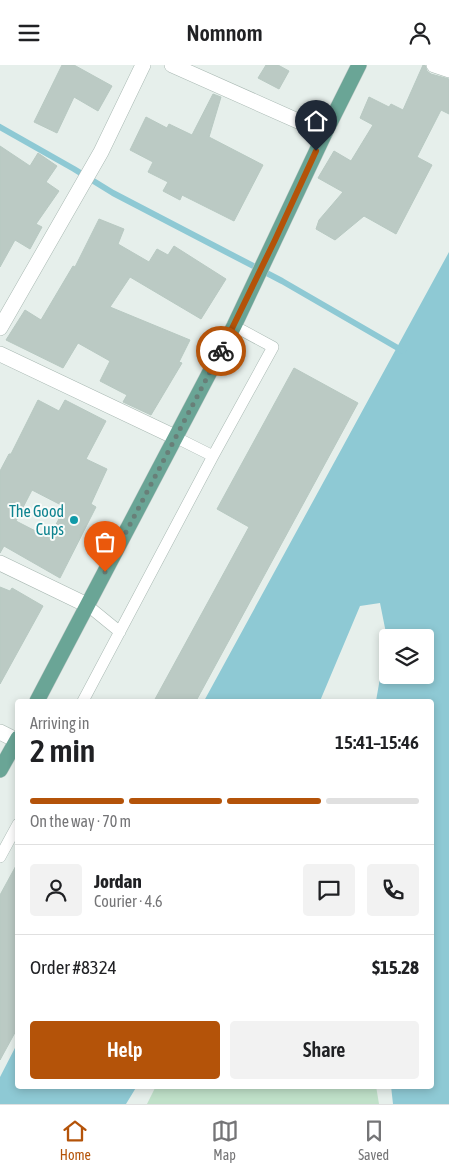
<!DOCTYPE html>
<html lang="en">
<head>
<meta charset="utf-8">
<style>
  :root { --surface:#fff; --page:#f2f2f2; --text:#202124; --muted:#757577; --line:#e0e0e0; --accent:#b45309 }
  body { margin:0; font-family:"Asap Condensed",sans-serif; background:var(--page); color:var(--text); height:100vh; display:flex; flex-direction:column; font-size:19px; white-space:nowrap }
  * { box-sizing:border-box; margin:0 }
  p { font-size:16px; color:var(--muted) }
  .icon { flex:none; width:28px; height:28px; fill:none; stroke:currentColor; stroke-width:2; stroke-linecap:round; stroke-linejoin:round }
  .map { position:relative; flex:1; overflow:hidden }
  .sheet { position:absolute; left:15px; top:634px; width:419px; height:390px; display:flex; flex-direction:column; background:var(--surface); border-radius:5px; box-shadow:0 2px 8px #0003 }
  .sheet>* { flex:none }
  .fabs { position:absolute; left:379px; top:564px; display:grid; gap:10px }
  .fabs a { display:grid; place-items:center; width:55px; height:55px; border-radius:5px; background:var(--surface); box-shadow:0 2px 8px #0003; font-size:25px }
  .pin { position:absolute; display:grid; place-items:center; width:42px; height:42px; color:#fff; margin:-51px -21px; border-radius:50% 50% 50% 0; rotate:-45deg; box-shadow:0 0 5px #0007 }
  .pin .icon { rotate:45deg }
  .courier { position:absolute; display:grid; place-items:center; width:50px; height:50px; margin:-25px; border:4px solid #b45309; border-radius:50%; background:#fff; color:#222; box-shadow:0 1px 6px #0007 }
  .overview em { font-style:normal; font-weight:600 }
  .overview div { display:flex; flex-direction:column-reverse }
  .overview { display:flex; align-items:center; justify-content:space-between; height:85px; padding:0 15px }
  h1 { font-size:32px; font-weight:600; line-height:38px }
  .bar { display:grid; grid-template-columns:repeat(4,1fr); gap:8px 5px; align-content:center; height:60px; padding:0 15px }
  .bar i { height:6px; border-radius:4px; background:var(--line) }
  .bar .current { background:var(--accent) }
  .bar p { grid-column:span 4 }
  .line { display:flex; align-items:center; gap:12px; padding:0 15px; border-top:1px solid var(--line) }
  .line div { flex:1 }
  .round { display:grid; place-items:center; flex:none; width:52px; height:52px; border-radius:5px; background:var(--page) }
  .action { display:flex; gap:10px; margin-top:auto; padding:10px 15px }
  .action a { flex:1; height:58px; border-radius:5px; background:var(--accent); color:#fff; font-size:20px; font-weight:600; line-height:58px; text-align:center }
  .action a+a { background:var(--page); color:var(--text) }
  header { display:flex; justify-content:space-between; align-items:center; height:65px; padding:0 15px; background:var(--surface); font-size:22px; font-weight:600 }
  .dock { display:flex; justify-content:space-around; align-items:center; height:70px; border-top:1px solid var(--line); background:var(--surface); font-size:14px; color:var(--muted) }
  .dock a { display:grid; justify-items:center; gap:2px }
  .dock .current { color:var(--accent) }
  .map>svg:first-child { display:block }
</style>
</head>
<body>
<header><svg class="icon" aria-label="menu" viewBox="0 0 24 24"><path d="M4 6h16M4 12h16M4 18h16"/></svg>Nomnom<svg class="icon" aria-label="person" viewBox="0 0 24 24"><circle cx="12" cy="8" r="4"/><path d="M4 21q1-7 8-7t8 7"/></svg></header>
<div class="map">
<svg width="449" height="1039" viewBox="0 0 449 1039">
  <rect width="100%" height="100%" fill="#e6efeb"/>
  <path fill="#bfe0c8" d="M156,1021H376L379,1039H147Z"/>
  <path fill="#8ec9d4" fill-rule="evenodd" d="M449,187V1039H393L391,1021H431V636H376L387,573L380,538L360,541L320,636H204ZM388,572H425V610H388Z
    M17,979L18,1021H137L126,1039H0V1012Z"/>
  <g fill="none" stroke-linecap="round" stroke-linejoin="round">
    <path stroke="#8ec9d4" stroke-width="6" d="M0,62L74,104L113,128L282,216L403,286"/>
  </g>
  <path fill="#bbcac4" stroke="#b8c9c2" fill-rule="evenodd" d="M62,0H74L112,21L98,46L74,32L57,68L34,57Z
    M266,0H278L289,6L279,24L258,13Z
    M423,0H425L427,6L431,9L449,14V49L441,45L417,92L432,100L396,169L364,151L335,175L316,164L319,155L343,127L318,113L334,86L351,96L373,60L360,53L369,32L389,42L391,39L403,45Z
    M213,29L221,32L209,72L263,100L234,156L182,130L180,135L163,126L168,117L148,107L153,97L130,85L146,52L167,63L169,59L192,70Z
    M0,81L30,101L38,88L57,101L46,117L59,126L36,159L42,162L30,184L15,175L0,202Z
    M99,154L124,164L118,179L149,197L157,184L168,190L174,181L226,214L201,254L130,212L110,242L190,275L179,297L182,298L151,350L123,337L127,330L100,316L110,296L78,278L63,303L6,275L25,245L41,255L73,201L75,202Z
    M294,303L358,338L196,636H154L249,462L217,444Z
    M38,335L59,346L65,335L106,356L86,394L107,404L91,439L96,442L60,513L4,481L0,488V406L9,389H11ZM32,425L65,442L49,473L16,456Z
    M0,522L10,526L12,523L43,541L0,619Z
    M18,797V962L0,995V830Z"/>
  <g fill="none" stroke-linecap="round" stroke-linejoin="round">
    <g stroke="#a8b8b2" stroke-width="12">
      <path id="service" d="M175,372L213,391
        M87,540L120,567
        M83,636L213,391L273,282L234,261
        M0,792L18,759"/>
    </g>
    <g stroke="#a8b8b2" stroke-width="16">
      <path id="minor" d="M172,0L325,68
        M434,0L449,5
        M0,263L101,87L143,0
        M0,289L175,372
        M0,498L87,540
        M0,667L16,675"/>
    </g>
    <g stroke="#c2cac8" stroke-width="16">
      <path id="primary" d="M37,636L234,261L325,68L359,0
        M0,705L18,673"/>
    </g>
    <use href="#service" stroke="#fff" stroke-width="11"/>
    <use href="#minor" stroke="#fff" stroke-width="15"/>
    <use href="#primary" stroke="#6aa596" stroke-width="15"/>
  </g>
  <g fill="none" stroke-linecap="round" stroke-linejoin="round">
    <path stroke="#687f78" stroke-width="5" stroke-dasharray="0 9" d="M105,507L221,286"/>
    <path stroke="#b45309" stroke-width="6" d="M221,286L275,175L316,86"/>
  </g>
  <circle fill="#0f9aa8" stroke="#f7fbf9" stroke-width="2" cx="74" cy="455" r="5"/>
  <g text-anchor="middle" stroke-width="4" stroke-linejoin="round" paint-order="stroke">
    <g font-size="16" fill="#0d838f" stroke="#f7fbf9" text-anchor="end">
      <text x="64" y="452">The Good<tspan x="64" dy="18">Cups</tspan></text>
    </g>
  </g>
</svg>
<div class="fabs">
<a><svg class="icon" aria-label="layers" viewBox="0 0 24 24"><path d="M12 4l9 5-9 5-9-5zM3 14l9 5 9-5"/></svg></a>
</div>
<div class="pin" style="left:105px;top:507px;background:#ea580c"><svg class="icon" aria-label="bag" viewBox="0 0 24 24"><path d="M5 8h14l-1 12H6zM9 8a3 3 0 0 1 6 0"/></svg></div>
<div class="pin" style="left:316px;top:86px;background:#1f2937"><svg class="icon" aria-label="home" viewBox="0 0 24 24"><path d="M3 11l9-7 9 7M6 9v11h12V9"/></svg></div>
<div class="courier" style="left:221px;top:286px"><svg class="icon" aria-label="bike" viewBox="0 0 24 24"><circle cx="6" cy="16" r="4"/><circle cx="18" cy="16" r="4"/><path d="M6 16l4-8h5l3 8M10 8l3 8H6M13 5h3"/></svg></div>
<section class="sheet">
<div class="overview"><div><h1>2 min</h1><p>Arriving in</p></div><em>15:41–15:46</em></div>
<div class="bar"><i class="current"></i><i class="current"></i><i class="current"></i><i></i><p>On the way · 70 m</p></div>
<div class="line" style="height:90px"><a class="round"><svg class="icon" aria-label="person" viewBox="0 0 24 24"><circle cx="12" cy="8" r="4"/><path d="M4 21q1-7 8-7t8 7"/></svg></a><div><b>Jordan</b><p>Courier · 4.6</p></div><a class="round"><svg class="icon" aria-label="chat" viewBox="0 0 24 24"><path d="M4 5h16v11H9l-5 4z"/></svg></a><a class="round"><svg class="icon" aria-label="phone" viewBox="0 0 24 24"><path d="M5 4h4l2 5-3 2q2 4 5 5l2-3 5 2v4C11 20 4 13 5 4z"/></svg></a></div>
<div class="line" style="height:65px"><div>Order #8324</div><b>$15.28</b></div>
<div class="action"><a>Help</a><a>Share</a></div>
</section>
</div>
<nav class="dock">
<a class="current"><svg class="icon" aria-label="home" viewBox="0 0 24 24"><path d="M3 11l9-7 9 7M6 9v11h12V9"/></svg>Home</a>
<a><svg class="icon" aria-label="map" viewBox="0 0 24 24"><path d="M3 6l6-2 6 2 6-2v14l-6 2-6-2-6 2zM9 4v14M15 6v14"/></svg>Map</a>
<a><svg class="icon" aria-label="saved" viewBox="0 0 24 24"><path d="M7 4h10v16l-5-4-5 4z"/></svg>Saved</a>
</nav>
</body>
</html>
